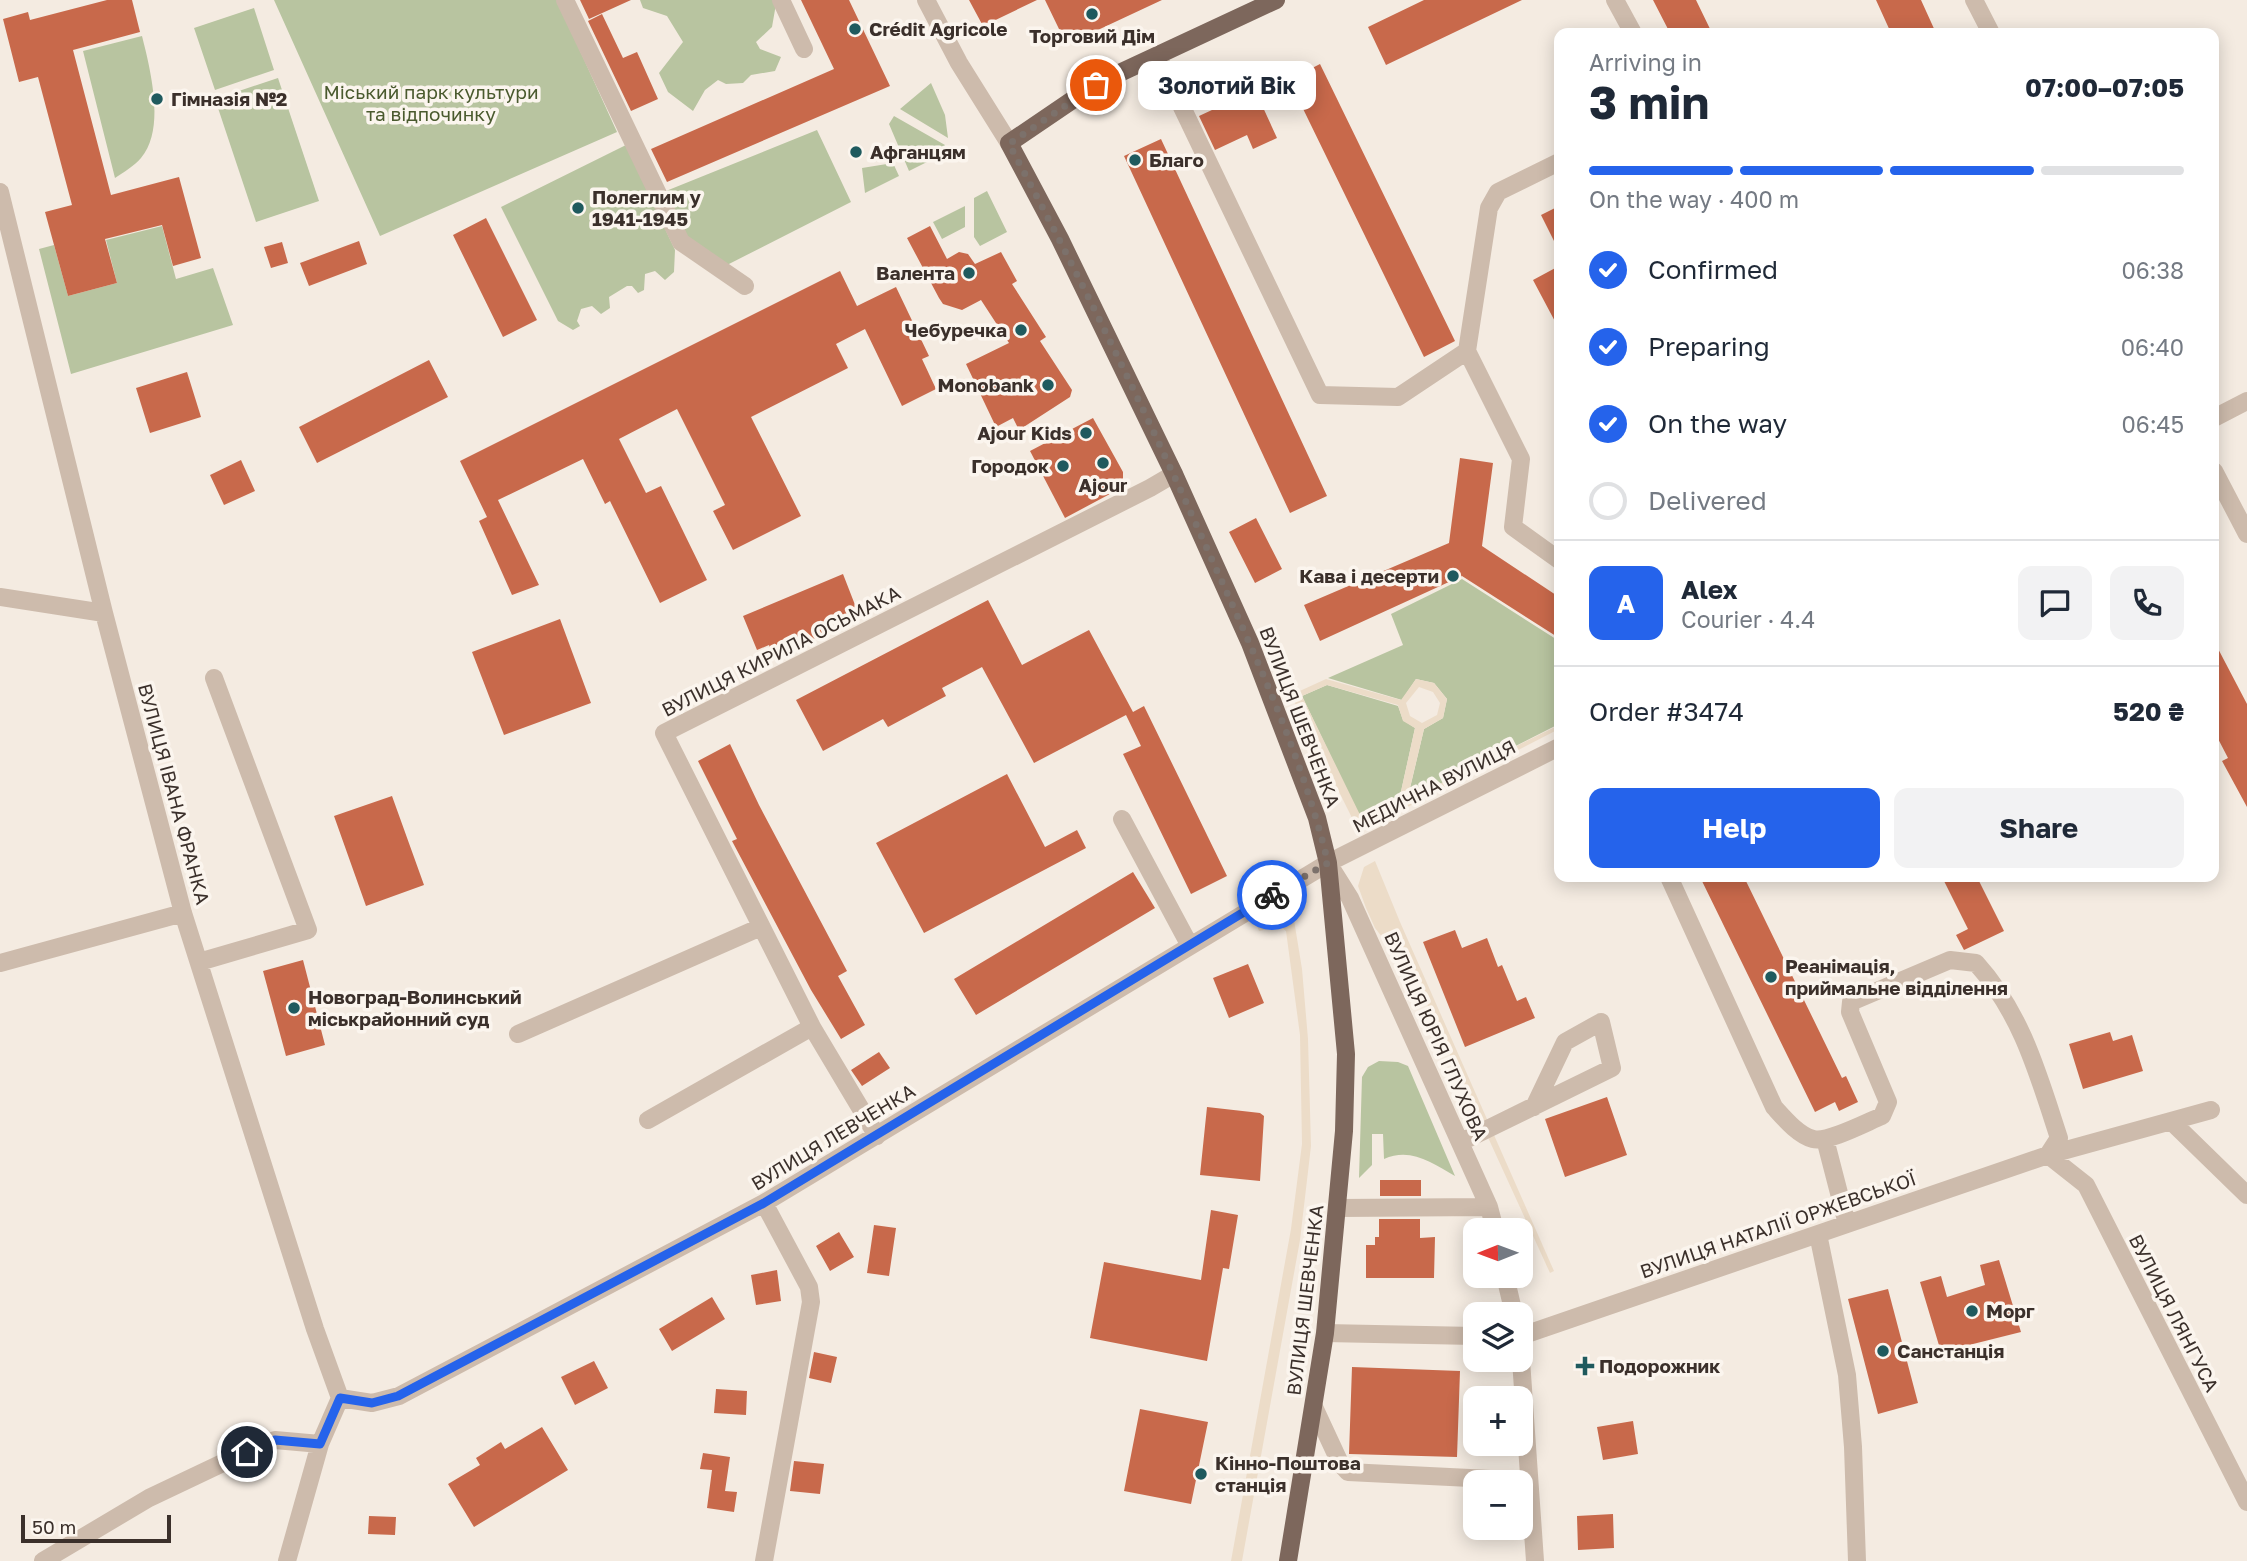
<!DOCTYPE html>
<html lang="en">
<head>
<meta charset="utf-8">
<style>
  :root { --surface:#fff; --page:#f2f2f3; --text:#1f2937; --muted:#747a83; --line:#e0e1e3; --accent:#2563eb }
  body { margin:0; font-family:"Golos Text",sans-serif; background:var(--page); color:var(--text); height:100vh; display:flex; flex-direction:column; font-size:26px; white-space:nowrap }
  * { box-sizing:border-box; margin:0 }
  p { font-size:23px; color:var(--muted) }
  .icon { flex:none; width:38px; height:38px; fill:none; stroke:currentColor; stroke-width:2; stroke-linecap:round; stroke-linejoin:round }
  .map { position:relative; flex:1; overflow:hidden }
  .drawer { position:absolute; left:1554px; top:28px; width:665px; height:854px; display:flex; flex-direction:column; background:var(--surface); border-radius:14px; box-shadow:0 4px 18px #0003 }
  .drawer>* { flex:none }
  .needle { width:46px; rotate:269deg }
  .tools { position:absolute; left:1463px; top:1218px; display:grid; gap:14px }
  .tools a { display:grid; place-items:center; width:70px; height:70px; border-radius:14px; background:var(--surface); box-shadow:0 4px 18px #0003; font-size:35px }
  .scale { position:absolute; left:21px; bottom:18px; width:150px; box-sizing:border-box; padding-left:7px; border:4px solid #3b302b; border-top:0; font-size:19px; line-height:24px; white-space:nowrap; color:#3b302b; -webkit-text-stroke:5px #fbf5ee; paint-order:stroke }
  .pin { position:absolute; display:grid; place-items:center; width:60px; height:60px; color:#fff; margin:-30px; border:4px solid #fff; border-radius:50%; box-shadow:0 2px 7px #0007 }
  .courier { position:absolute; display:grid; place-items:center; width:70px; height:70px; margin:-35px; border:5px solid #2563eb; border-radius:50%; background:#fff; color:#222; box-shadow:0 2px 9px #0007 }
  .bubble { position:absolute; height:49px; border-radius:14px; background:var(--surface); box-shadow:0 4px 18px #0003; font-size:23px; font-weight:700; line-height:49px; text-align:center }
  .head em { font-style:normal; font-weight:700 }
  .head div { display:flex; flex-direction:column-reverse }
  .head { display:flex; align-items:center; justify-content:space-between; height:119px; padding:0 35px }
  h1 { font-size:46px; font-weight:700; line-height:52px }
  .bar { display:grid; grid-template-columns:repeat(4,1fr); gap:10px 7px; align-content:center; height:84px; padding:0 35px }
  .bar i { height:9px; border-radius:5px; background:var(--line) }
  .bar .selected { background:var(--accent) }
  .bar p { grid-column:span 4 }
  .line { display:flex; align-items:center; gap:18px; padding:0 35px; border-top:2px solid var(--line) }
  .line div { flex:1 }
  .round { display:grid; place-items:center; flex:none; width:74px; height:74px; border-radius:14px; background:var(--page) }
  ol { padding:0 35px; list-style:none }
  li { display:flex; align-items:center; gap:21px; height:77px }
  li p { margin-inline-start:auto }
  li .icon { padding:7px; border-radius:50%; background:var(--accent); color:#fff; stroke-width:4 }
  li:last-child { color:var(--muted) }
  li i { width:38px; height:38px; border:4px solid var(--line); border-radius:50% }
  .cta { display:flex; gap:14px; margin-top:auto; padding:14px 35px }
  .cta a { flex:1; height:80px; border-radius:14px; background:var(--accent); color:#fff; font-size:28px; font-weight:700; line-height:80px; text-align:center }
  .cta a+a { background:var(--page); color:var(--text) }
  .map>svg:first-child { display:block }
</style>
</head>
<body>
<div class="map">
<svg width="2247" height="1561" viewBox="0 0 2247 1561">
  <rect width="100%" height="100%" fill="#f4ebe1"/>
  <path fill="#b8c4a0" d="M274,0H557L617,132L380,236Z
    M640,0H773L776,4L772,27L756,42L760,49L781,57L775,71L751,75L743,83L726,84L718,80L705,90L693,111L668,92L659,73L683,42L667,16L643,8Z
    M254,8L274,70L215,90L194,28Z
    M142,36C150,68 166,129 141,158C134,166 124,172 115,178L83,51Z
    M278,78L319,201L256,222L215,99Z
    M931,83L945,115L948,138L900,109Z
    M894,116L945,145L939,156L909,171L889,124Z
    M817,130L851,202L725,266L683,241L661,193Z
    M626,145L675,250L674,272L665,280L655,271L645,274L644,290L638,293L632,286H627L609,297L610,308L601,314L592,306L581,309L577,321L580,326L573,330L558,321L501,207Z
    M893,163L899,176L865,193L862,168Z
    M987,191L1007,232L980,246L974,237V198Z
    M965,206V227L942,239L933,222Z
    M162,226L176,279L213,268L233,325L71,374L39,249L54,245L68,296L117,283L106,240Z
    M1462,579L1559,641V724L1407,801L1424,729L1443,718L1447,699L1434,683L1416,679L1402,700L1328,678L1403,645L1391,614Z
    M1327,685L1398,706L1403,720L1415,728L1398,805L1363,824L1302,696Z
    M1379,1061L1398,1062L1408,1066L1455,1176C1432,1163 1411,1147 1384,1159L1383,1134H1372V1165L1359,1178L1362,1077L1368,1067Z"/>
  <path fill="#ecdcc8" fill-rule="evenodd" d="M1326,679L1401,700L1416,679L1434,683L1447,699L1443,718L1424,729L1407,800L1559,725V729L1359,832L1291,695ZM1327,685L1398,705L1403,721L1415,728L1398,805L1364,823L1302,696ZM1419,687L1433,692L1440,703L1437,715L1422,723L1410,716L1406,703Z
    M1375,861L1400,922L1554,1271L1550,1273L1416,980L1375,928L1366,908L1358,886L1364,867Z
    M1285,913L1294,920L1302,969L1308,1039L1311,1146L1300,1240L1242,1561H1231L1291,1229L1302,1144L1300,1035L1286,931L1280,926L1259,931L1256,923L1275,914Z"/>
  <path fill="#c8694b" d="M107,0H132L140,32L73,50L111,195L179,177L201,258L173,266L162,225L105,239L117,283L68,296L45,212L72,205L38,77L19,82L3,19L28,12L30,20Z
    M580,0H631L589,19Z
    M801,0H849L890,86L667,182L651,149L834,69Z
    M969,0H1037L983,26Z
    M1045,0H1162L1085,36L1059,29Z
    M1424,0H1522L1386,65L1368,27Z
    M1653,0H1696L1712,33H1670Z
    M1876,0H1921L1936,33H1891Z
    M602,14L623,58L637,52L658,99L631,111L588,21Z
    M1320,64L1455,341L1424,357L1289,80Z
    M1255,90L1277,138L1253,149L1247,135L1215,150L1199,116Z
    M1161,139L1327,496L1290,513L1124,156Z
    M1559,206V251L1541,215Z
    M486,218L537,320L503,337L453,235Z
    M930,226L947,259L959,252L968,254L975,264L1001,252L1017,281L1012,284L1046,337L1040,341L1072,390L1070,397L1019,430L1013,418L996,427L966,364L1009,343L981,300L962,310L943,304L939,298L907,238Z
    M359,241L367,264L309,286L300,263Z
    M282,242L288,263L271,268L264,247Z
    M1559,266V329L1533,280Z
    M840,271L857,306L896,287L929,356L922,359L936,389L902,406L865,329L836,344L848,368L751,417L801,516L733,550L713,511L725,505L677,409L619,439L646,493L661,486L707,580L660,603L610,501L605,504L583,459L498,500L539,585L512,595L479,521L487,517L460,461Z
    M429,360L448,397L317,463L299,427Z
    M187,372L201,417L150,433L136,388Z
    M1093,418L1123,472V487L1065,518L1030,451Z
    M1460,458L1493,463L1482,546L1559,597V638L1462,576L1320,641L1304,605L1449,543Z
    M241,460L255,491L224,505L210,475Z
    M1256,518L1282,569L1255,583L1229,532Z
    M843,574L857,610L821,625L825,634L773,656L769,645L757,650L743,616Z
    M988,600L1022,665L1089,630L1133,712L1144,706L1227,876L1191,894L1123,754L1141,746L1126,715L1034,763L982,667L942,688L946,696L888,727L883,719L823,751L796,700Z
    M560,619L591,703L504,735L472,652Z
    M2214,641L2247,704V807L2222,761L2228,758L2214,731Z
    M730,744L759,805L847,971L838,976L865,1025L841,1039L811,990L732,841L737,839L698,761Z
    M1007,774L1045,847L1077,830L1086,848L924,933L876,843Z
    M392,796L424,885L366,906L334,816Z
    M1133,872L1155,908L976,1015L954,979Z
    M1700,877H1744L1842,1078L1846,1076L1858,1102L1839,1111L1835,1102L1815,1112Z
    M1942,877H1977L2004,931L1964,950L1956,935L1968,929Z
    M1455,930L1462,948L1487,938L1498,967L1502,965L1517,1001L1526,997L1535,1018L1465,1047L1423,942Z
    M303,960L325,1045L286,1056L263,971Z
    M1248,964L1264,1003L1229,1018L1213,978Z
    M2110,1032L2113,1041L2132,1035L2143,1071L2083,1089L2069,1044Z
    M879,1052L890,1068L862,1086L851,1070Z
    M1607,1097L1627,1155L1565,1177L1545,1119Z
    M1207,1107L1260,1113L1264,1116L1260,1181L1200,1175Z
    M1380,1180H1421V1196H1380Z
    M1211,1210L1238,1215L1229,1269L1223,1268L1207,1361L1090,1338L1104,1262L1201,1280Z
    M1379,1219H1420V1238L1435,1237L1434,1278H1366V1245H1375V1237H1379Z
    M874,1225L896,1228L889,1276L867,1273Z
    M839,1232L854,1257L830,1271L816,1246Z
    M1999,1260L2021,1332L1941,1352L1920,1282L1941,1276L1947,1297L1985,1285L1980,1265Z
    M777,1270L781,1301L756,1305L751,1275Z
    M1888,1289L1918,1403L1878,1414L1848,1299Z
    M712,1297L725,1319L672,1351L659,1329Z
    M814,1352L837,1357L831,1383L809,1378Z
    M594,1361L608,1388L575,1405L561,1377Z
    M1352,1367L1460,1371L1457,1457L1349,1454Z
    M716,1389L747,1391L746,1415L714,1413Z
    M1140,1409L1208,1422L1191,1504L1124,1491Z
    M1633,1421L1638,1454L1603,1460L1597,1427Z
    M542,1427L568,1470L474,1527L448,1484L480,1465L476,1458L501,1442L505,1449Z
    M703,1453L730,1457L725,1491L737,1492L734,1512L707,1508L712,1470L700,1469Z
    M794,1461L824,1464L820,1494L790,1491Z
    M1613,1514L1614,1548L1578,1550L1577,1516Z
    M369,1516L396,1517L395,1535L368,1534Z"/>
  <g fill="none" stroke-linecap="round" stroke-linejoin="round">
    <path stroke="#cdbbac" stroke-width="18" d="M565,0L681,242L745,286
      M781,0L804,49
      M926,0L959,63L1009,143
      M1615,0L1633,33
      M1974,0L1991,33
      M1158,57L1320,395L1398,397L1467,351L1489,208L1498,192L1559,162
      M0,192L104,613L183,913L315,1329L340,1398
      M1467,351L1521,459L1513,527L1559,560
      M2214,418L2247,401
      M2214,471L2247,534
      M0,597L104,613
      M1122,819L1190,946
      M1328,863L1350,898L1489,1207L1495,1230
      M1669,877L1774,1107C1784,1118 1798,1135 1813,1139C1828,1143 1867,1122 1882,1116L1888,1102L1850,1012L1851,1002L1950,960L1976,963C2022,1014 2038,1074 2059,1138L2048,1155
      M199,962L308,930L214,678
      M0,963L183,913
      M518,1034L761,927
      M648,1120L812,1027
      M2172,1122L2247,1195
      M877,1136L812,1027L664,733L1150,488L1174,474
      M1825,1139L1847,1224
      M1461,1142L1612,1068L1601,1022L1565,1042L1534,1107
      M2048,1155L2086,1185L2247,1502
      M764,1203L809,1287L811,1302L764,1561
      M1338,1208L1489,1207
      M1818,1234L1847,1375L1853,1447L1857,1561
      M1505,1276L1514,1314
      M1325,1333L1475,1336
      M1521,1336L2048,1155L2211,1110
      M1521,1360L1535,1561
      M340,1398L372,1403L399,1396L764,1203L1328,863L1559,747
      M1314,1407L1340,1463L1348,1472L1529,1481
      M43,1561L149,1498L229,1460L275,1440L320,1444
      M287,1561L320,1444L340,1398"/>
    <path stroke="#7d675c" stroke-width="18" d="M1276,0L1096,84L1009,143L1060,239L1174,474L1250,643L1317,818L1328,863L1346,1054L1344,1131L1325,1333L1288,1561"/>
  </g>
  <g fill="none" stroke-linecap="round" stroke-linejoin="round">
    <path stroke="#7c716b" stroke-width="7" stroke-dasharray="0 12.6" d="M1096,85L1009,144C1082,280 1150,420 1213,562C1257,659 1303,759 1328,863L1272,895"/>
    <path stroke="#2563eb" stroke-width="9" d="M247,1452L275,1440L320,1444L340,1398L372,1403L398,1396L764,1203L1272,895"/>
  </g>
  <g fill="#1f5a5e" stroke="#fbf5ee" stroke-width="2.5">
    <circle cx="1092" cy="14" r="7"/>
    <circle cx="855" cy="29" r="7"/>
    <circle cx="157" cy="99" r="7"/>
    <circle cx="856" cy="152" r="7"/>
    <circle cx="1135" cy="160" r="7"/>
    <circle cx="578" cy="208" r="7"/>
    <circle cx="969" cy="273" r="7"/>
    <circle cx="1021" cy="330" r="7"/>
    <circle cx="1048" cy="385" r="7"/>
    <circle cx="1086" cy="433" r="7"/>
    <circle cx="1103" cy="463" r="7"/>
    <circle cx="1063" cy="466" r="7"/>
    <circle cx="1453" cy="576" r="7"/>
    <circle cx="1771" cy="977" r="7"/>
    <circle cx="294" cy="1008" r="7"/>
    <circle cx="1972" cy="1311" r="7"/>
    <circle cx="1883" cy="1351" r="7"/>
    <path d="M1581.5 1355.5h7v7h7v7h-7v7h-7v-7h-7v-7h7z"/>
    <circle cx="1201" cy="1474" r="7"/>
  </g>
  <g text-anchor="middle" stroke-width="7" stroke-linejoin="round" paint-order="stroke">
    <g font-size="19" font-weight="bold" fill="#3b302b" stroke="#fbf5ee" text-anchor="start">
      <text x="869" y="36">Crédit Agricole</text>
      <text x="1092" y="43" text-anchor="middle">Торговий Дім</text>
      <text x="171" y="106">Гімназія №2</text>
      <text x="870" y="159">Афганцям</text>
      <text x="1149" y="167">Благо</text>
      <text x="592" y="204">Полеглим у<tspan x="592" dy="22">1941-1945</tspan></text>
      <text x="955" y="280" text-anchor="end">Валента</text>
      <text x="1007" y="337" text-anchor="end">Чебуречка</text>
      <text x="1034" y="392" text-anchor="end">Monobank</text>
      <text x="1072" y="440" text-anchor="end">Ajour Kids</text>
      <text x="1049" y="473" text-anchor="end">Городок</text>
      <text x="1103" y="492" text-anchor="middle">Ajour</text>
      <text x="1439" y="583" text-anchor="end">Кава і десерти</text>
      <text x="1785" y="973">Реанімація,<tspan x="1785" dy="22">приймальне відділення</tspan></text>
      <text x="308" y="1004">Новоград-Волинський<tspan x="308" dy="22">міськрайонний суд</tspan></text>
      <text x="1986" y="1318">Морг</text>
      <text x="1897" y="1358">Санстанція</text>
      <text x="1599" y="1373">Подорожник</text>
      <text x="1215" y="1470">Кінно-Поштова<tspan x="1215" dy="22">станція</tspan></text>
    </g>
    <g font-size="19" fill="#4a5a2e" stroke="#fbf5ee">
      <text x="431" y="99">Міський парк культури<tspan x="431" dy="22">та відпочинку</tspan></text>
    </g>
    <g font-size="19" fill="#3b302b" stroke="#fbf5ee">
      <text transform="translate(781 651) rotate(-27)" y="7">ВУЛИЦЯ КИРИЛА ОСЬМАКА</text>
      <text transform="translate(1300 717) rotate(69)" y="7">ВУЛИЦЯ ШЕВЧЕНКА</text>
      <text transform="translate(1434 786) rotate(-27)" y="7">МЕДИЧНА ВУЛИЦЯ</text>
      <text transform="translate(174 794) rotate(75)" y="7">ВУЛИЦЯ ІВАНА ФРАНКА</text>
      <text transform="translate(1436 1036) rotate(66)" y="7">ВУЛИЦЯ ЮРІЯ ГЛУХОВА</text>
      <text transform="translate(833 1137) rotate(-31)" y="7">ВУЛИЦЯ ЛЕВЧЕНКА</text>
      <text transform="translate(1778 1225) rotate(-19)" y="7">ВУЛИЦЯ НАТАЛІЇ ОРЖЕВСЬКОЇ</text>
      <text transform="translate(1305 1300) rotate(-83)" y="7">ВУЛИЦЯ ШЕВЧЕНКА</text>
      <text transform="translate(2174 1313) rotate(63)" y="7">ВУЛИЦЯ ЛЯНГУСА</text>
    </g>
  </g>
</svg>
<div class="tools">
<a><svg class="needle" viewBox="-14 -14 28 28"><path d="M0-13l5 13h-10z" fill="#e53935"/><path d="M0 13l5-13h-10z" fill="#747a83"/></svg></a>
<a><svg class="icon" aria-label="layers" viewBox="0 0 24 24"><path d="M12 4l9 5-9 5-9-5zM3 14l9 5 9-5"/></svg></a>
<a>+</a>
<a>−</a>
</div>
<div class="scale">50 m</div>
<div class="pin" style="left:1096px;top:85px;background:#ea580c"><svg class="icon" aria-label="bag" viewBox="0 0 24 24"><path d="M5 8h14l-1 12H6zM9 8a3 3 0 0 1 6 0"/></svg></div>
<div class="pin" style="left:247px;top:1452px;background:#1f2937"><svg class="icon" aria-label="home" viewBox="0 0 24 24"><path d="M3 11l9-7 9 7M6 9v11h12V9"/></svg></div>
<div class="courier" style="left:1272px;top:895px"><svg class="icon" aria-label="bike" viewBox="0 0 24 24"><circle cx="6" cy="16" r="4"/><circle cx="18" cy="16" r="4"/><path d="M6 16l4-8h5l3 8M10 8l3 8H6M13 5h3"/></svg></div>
<div class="bubble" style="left:1138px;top:61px;width:178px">Золотий Вік</div>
<section class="drawer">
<div class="head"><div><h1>3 min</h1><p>Arriving in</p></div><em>07:00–07:05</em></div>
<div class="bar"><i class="selected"></i><i class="selected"></i><i class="selected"></i><i></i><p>On the way · 400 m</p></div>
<ol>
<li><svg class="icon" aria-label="check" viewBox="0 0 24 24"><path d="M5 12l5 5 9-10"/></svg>Confirmed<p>06:38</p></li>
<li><svg class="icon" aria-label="check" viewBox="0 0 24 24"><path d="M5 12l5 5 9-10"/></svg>Preparing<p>06:40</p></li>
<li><svg class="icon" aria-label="check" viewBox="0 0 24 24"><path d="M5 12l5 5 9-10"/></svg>On the way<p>06:45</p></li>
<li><i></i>Delivered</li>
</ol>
<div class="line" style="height:126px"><b class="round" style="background:var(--accent);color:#fff">A</b><div><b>Alex</b><p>Courier · 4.4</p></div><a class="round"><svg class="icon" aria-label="chat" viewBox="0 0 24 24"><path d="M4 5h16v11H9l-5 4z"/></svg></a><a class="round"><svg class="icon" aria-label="phone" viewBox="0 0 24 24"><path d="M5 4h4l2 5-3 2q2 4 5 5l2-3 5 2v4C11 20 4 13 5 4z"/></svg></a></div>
<div class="line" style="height:91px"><div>Order #3474</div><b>520 ₴</b></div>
<div class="cta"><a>Help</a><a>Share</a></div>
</section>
</div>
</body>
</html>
